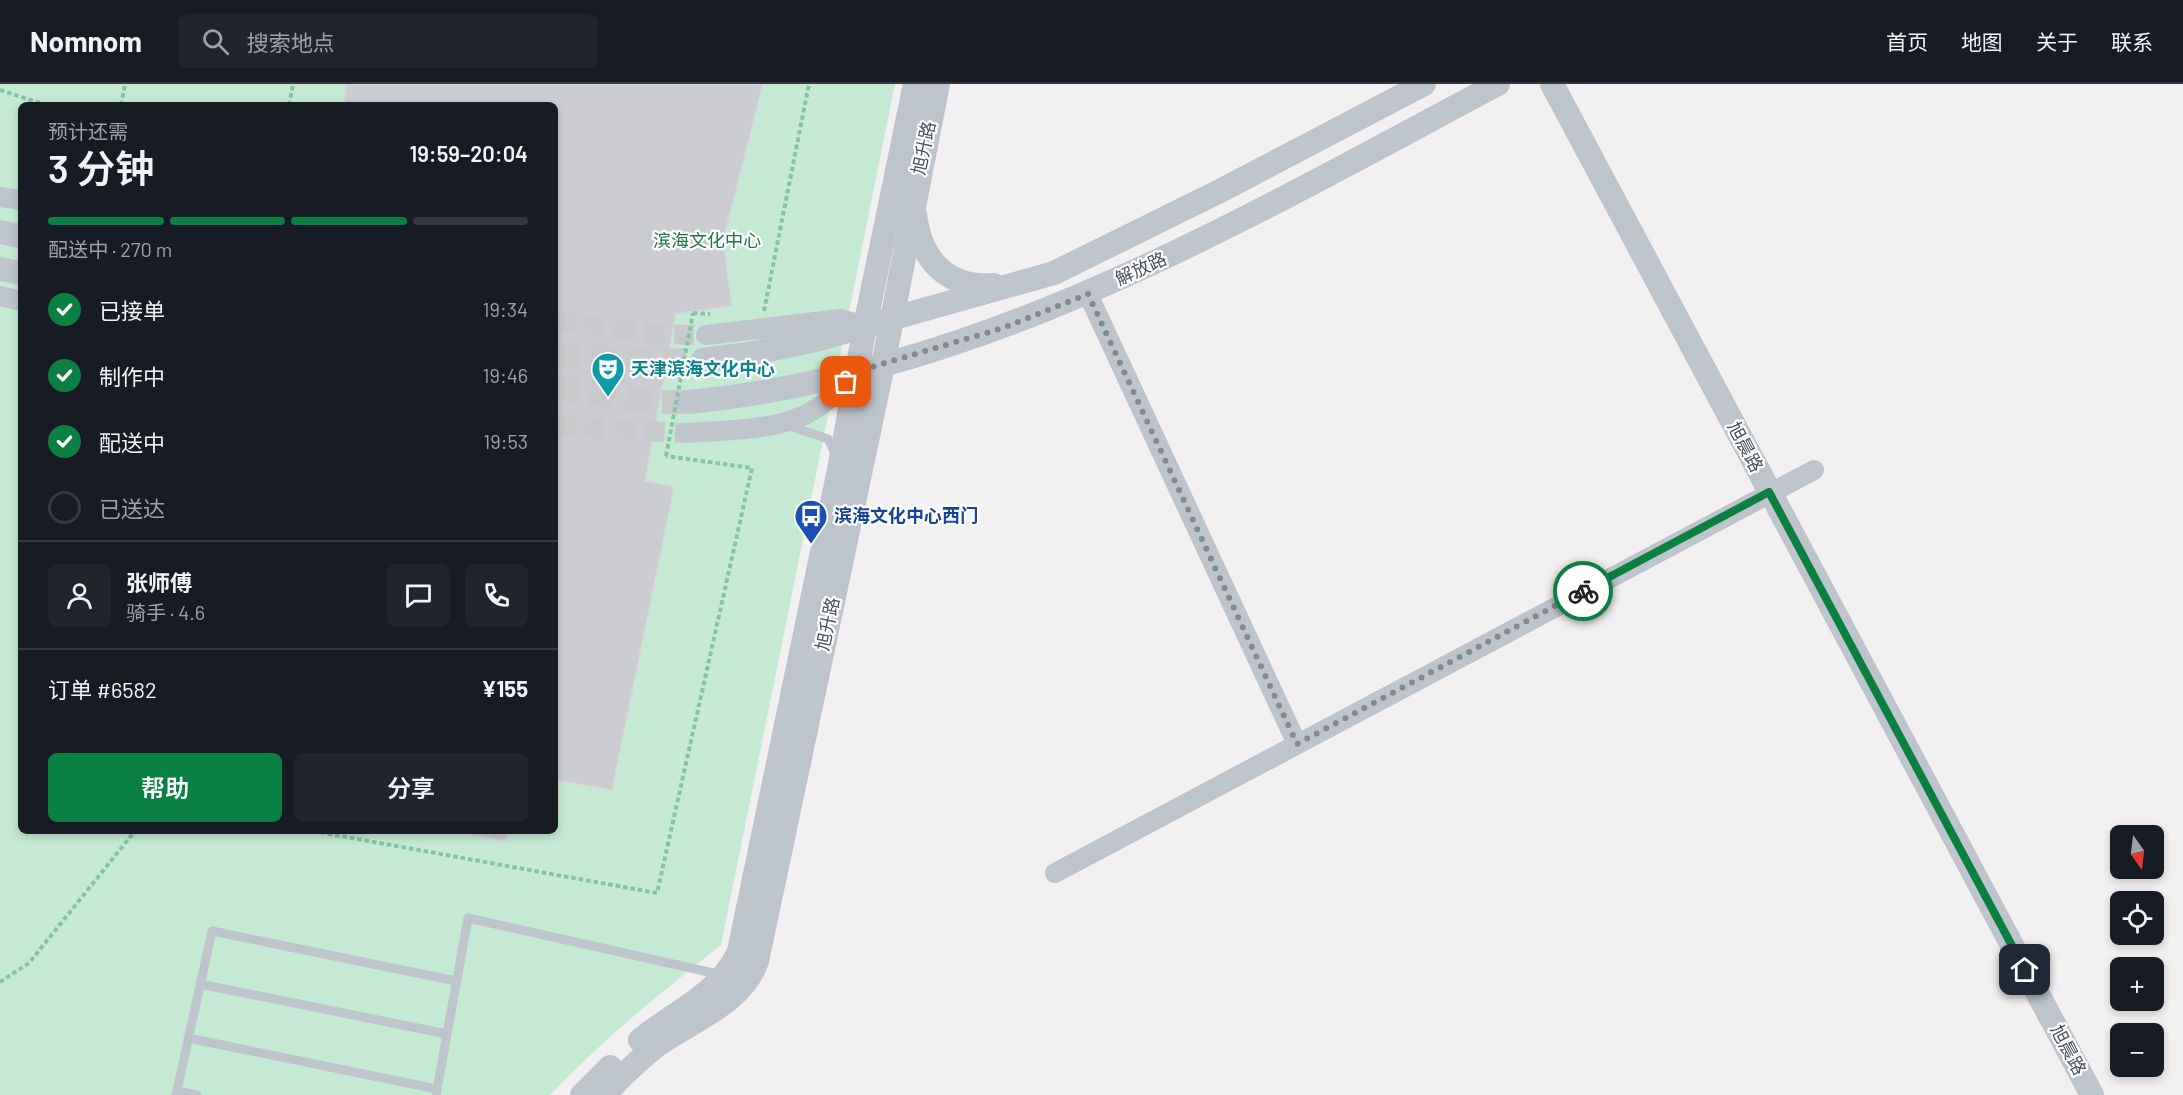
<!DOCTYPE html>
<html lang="zh">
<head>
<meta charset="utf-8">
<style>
  :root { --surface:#171b24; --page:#20242c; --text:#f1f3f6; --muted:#9ea1a6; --line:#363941; --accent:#0b8043 }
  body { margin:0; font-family:Barlow,"Noto Sans SC",sans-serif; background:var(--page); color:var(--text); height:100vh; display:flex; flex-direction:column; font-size:22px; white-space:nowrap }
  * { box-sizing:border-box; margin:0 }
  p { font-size:20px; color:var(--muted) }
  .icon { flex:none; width:33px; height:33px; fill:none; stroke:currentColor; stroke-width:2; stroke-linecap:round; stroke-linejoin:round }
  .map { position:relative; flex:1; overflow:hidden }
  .details { position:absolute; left:18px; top:18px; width:540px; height:732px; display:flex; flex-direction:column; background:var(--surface); border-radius:9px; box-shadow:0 3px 9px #0003 }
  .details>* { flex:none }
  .needle { width:39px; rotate:166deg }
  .tools { position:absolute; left:2110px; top:741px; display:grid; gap:12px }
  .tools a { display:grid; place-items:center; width:54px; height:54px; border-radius:9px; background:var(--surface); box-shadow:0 3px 9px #0003; font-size:30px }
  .pin { position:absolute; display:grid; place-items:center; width:51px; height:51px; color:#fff; margin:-26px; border-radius:12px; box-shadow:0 3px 9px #0006 }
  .courier { position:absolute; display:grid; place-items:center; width:60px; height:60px; margin:-30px; border:4px solid #0b8043; border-radius:50%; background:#fff; color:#222; box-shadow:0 2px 8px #0007 }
  .head em { font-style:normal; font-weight:600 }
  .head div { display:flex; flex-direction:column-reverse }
  .head { display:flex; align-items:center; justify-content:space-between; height:102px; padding:0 30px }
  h1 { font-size:39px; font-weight:600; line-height:45px }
  .bar { display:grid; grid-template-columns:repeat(4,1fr); gap:9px 6px; align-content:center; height:72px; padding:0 30px }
  .bar i { height:8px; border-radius:4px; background:var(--line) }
  .bar .active { background:var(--accent) }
  .bar p { grid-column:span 4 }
  .line { display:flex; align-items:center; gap:15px; padding:0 30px; border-top:2px solid var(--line) }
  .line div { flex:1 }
  .round { display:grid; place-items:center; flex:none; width:63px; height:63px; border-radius:9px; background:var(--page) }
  ol { padding:0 30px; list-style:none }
  li { display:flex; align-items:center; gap:18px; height:66px }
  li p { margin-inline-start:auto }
  li .icon { padding:6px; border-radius:50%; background:var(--accent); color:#fff; stroke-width:4 }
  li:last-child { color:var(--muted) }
  li i { width:33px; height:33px; border:3px solid var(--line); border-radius:50% }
  .button { display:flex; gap:12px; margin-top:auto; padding:12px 30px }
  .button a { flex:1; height:69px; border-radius:9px; background:var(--accent); color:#fff; font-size:24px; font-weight:600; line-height:69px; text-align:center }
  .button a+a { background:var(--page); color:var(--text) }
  header { display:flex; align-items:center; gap:36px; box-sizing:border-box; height:84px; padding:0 30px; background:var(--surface); border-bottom:2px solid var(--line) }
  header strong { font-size:28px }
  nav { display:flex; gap:33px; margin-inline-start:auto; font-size:21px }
  .search { width:420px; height:54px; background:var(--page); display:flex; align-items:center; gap:15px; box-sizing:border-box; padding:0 21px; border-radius:9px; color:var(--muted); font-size:22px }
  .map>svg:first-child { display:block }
</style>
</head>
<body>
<header>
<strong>Nomnom</strong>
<div class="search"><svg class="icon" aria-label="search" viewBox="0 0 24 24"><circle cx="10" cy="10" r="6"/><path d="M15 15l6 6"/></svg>搜索地点</div>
<nav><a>首页</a><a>地图</a><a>关于</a><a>联系</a></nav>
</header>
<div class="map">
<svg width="2183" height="1011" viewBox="0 0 2183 1011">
  <rect width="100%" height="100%" fill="#f2f0f0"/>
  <path fill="#c4ead3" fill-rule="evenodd" d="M0,0H895L721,861C662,908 603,955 550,1011H0ZM21,21H555V747H21Z"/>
  <path fill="#cbccd2" stroke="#d5d6da" stroke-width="1.5" d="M347,0H763L723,157L732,222L676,230L645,397L674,403L612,706L555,696V21H343Z
    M454,747H509L506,757Z"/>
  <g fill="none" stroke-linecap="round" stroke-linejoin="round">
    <path stroke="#c8c9cb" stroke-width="20" stroke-dasharray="20 10" stroke-linecap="butt" d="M555,237L652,250L706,251
      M555,342L685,349"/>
    <path stroke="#c8c9cb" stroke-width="24" stroke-dasharray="24 12" stroke-linecap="butt" d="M555,270L644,277L703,276
      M555,303L647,318H689"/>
    <path stroke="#80c4a4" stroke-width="4" stroke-dasharray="4.5 3" stroke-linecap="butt" d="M0,6L46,21
      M121,21L125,0
      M289,21L293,0
      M764,227L809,0
      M693,229L710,230
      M313,747L657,809L752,384L666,372
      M0,898L29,879L135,747"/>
    <path stroke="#bdc4cb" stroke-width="9" d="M787,341L828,355L836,371
      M200,900L447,950
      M188,954L437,1005
      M177,1007L197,1011
      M176,1011L212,847L456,897
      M436,1011L468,834L722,891"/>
    <path stroke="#bdc4cb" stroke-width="20" d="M0,113L21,116
      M1088,210L1297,660
      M0,212L21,217
      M706,251L840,235L865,242
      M685,349C729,346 788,348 824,319C836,310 847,298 858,287
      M1055,789L1814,386"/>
    <path stroke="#bdc4cb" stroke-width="24" d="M1552,0L2092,1011
      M915,130C920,175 947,205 994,201
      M0,148L21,152
      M0,185L21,189
      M703,276L749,270L816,256L1054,189L1220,107L1424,0
      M689,318C985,289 1241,136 1498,0
      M640,956C673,929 722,908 739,867L839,386L865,242L915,0
      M582,1011L610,983
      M604,1011C621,993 639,975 659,960C693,936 743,919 757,877L883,281L938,0"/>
    <path stroke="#80c4a4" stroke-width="4" stroke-dasharray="4.5 3" stroke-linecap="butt" d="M666,372L693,229"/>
  </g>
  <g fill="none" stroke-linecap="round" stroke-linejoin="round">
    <path stroke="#858a8f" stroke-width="6" stroke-dasharray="0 10.8" d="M846,298L858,287L1003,244L1088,210L1297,660L1583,507"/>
    <path stroke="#0b8043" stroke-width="8" d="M1583,507L1769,408L2025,886"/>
  </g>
  <defs>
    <g id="theatre-pin" transform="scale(1.725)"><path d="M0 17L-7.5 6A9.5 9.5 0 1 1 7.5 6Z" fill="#0f9aa8" stroke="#fff"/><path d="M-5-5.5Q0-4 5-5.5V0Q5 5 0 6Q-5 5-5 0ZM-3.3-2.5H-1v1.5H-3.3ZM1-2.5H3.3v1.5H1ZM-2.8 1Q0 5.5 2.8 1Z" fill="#fff"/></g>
    <g id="bus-pin" transform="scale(1.725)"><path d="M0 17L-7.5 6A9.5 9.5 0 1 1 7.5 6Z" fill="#1a4fb4" stroke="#fff"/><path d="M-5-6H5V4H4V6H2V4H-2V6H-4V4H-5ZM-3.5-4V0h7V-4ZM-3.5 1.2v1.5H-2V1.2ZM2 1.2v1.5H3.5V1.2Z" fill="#fff"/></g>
  </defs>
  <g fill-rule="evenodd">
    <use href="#theatre-pin" x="608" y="285"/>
    <use href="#bus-pin" x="811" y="432"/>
  </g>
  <g text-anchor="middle" stroke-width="4.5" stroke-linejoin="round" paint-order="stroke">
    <g font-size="18" fill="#4a535b" stroke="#fff">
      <text transform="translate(924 64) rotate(-78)" y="6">旭升路</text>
      <text transform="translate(1141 185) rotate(-25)" y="6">解放路</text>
      <text transform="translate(1745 363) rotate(62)" y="6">旭晨路</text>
      <text transform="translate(828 540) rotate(-78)" y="6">旭升路</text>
      <text transform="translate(2068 966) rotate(62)" y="6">旭晨路</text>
    </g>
    <g font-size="18" fill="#23744d" stroke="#fff">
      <text x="707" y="163">滨海文化中心</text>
    </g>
    <g font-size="18" font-weight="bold" fill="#0d838f" stroke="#fff" text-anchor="start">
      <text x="631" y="291">天津滨海文化中心</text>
    </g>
    <g font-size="18" font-weight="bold" fill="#164399" stroke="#fff" text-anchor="start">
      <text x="834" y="438">滨海文化中心西门</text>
    </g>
  </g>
</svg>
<div class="tools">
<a><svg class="needle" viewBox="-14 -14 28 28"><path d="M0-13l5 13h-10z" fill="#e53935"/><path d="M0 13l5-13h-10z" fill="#9ea1a6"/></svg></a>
<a><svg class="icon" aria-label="locate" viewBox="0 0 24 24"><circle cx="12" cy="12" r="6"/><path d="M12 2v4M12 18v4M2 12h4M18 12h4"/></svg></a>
<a>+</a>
<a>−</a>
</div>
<div class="pin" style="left:846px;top:298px;background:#ea580c"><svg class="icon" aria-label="bag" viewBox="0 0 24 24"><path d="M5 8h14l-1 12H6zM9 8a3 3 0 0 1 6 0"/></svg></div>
<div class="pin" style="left:2025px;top:886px;background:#1f2937"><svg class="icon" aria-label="home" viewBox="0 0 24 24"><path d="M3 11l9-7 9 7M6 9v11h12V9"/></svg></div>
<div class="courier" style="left:1583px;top:507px"><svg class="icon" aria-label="bike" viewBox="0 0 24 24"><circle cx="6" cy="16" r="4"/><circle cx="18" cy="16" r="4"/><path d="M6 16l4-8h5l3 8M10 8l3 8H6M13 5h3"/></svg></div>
<section class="details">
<div class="head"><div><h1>3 分钟</h1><p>预计还需</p></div><em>19:59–20:04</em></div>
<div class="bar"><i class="active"></i><i class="active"></i><i class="active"></i><i></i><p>配送中 · 270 m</p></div>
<ol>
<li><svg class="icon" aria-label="check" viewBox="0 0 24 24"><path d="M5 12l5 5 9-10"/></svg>已接单<p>19:34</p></li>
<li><svg class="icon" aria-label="check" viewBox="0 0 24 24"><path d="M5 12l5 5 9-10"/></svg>制作中<p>19:46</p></li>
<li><svg class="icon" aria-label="check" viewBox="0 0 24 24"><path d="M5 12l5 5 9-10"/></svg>配送中<p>19:53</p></li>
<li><i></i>已送达</li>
</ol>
<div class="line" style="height:108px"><a class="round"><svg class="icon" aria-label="person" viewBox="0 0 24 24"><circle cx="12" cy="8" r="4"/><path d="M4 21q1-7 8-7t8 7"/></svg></a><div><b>张师傅</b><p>骑手 · 4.6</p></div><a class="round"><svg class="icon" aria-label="chat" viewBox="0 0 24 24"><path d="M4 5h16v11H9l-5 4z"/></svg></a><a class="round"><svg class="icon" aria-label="phone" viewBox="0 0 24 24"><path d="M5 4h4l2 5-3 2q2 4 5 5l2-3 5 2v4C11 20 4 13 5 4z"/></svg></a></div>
<div class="line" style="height:78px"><div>订单 #6582</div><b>¥155</b></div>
<div class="button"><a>帮助</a><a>分享</a></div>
</section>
</div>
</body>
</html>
